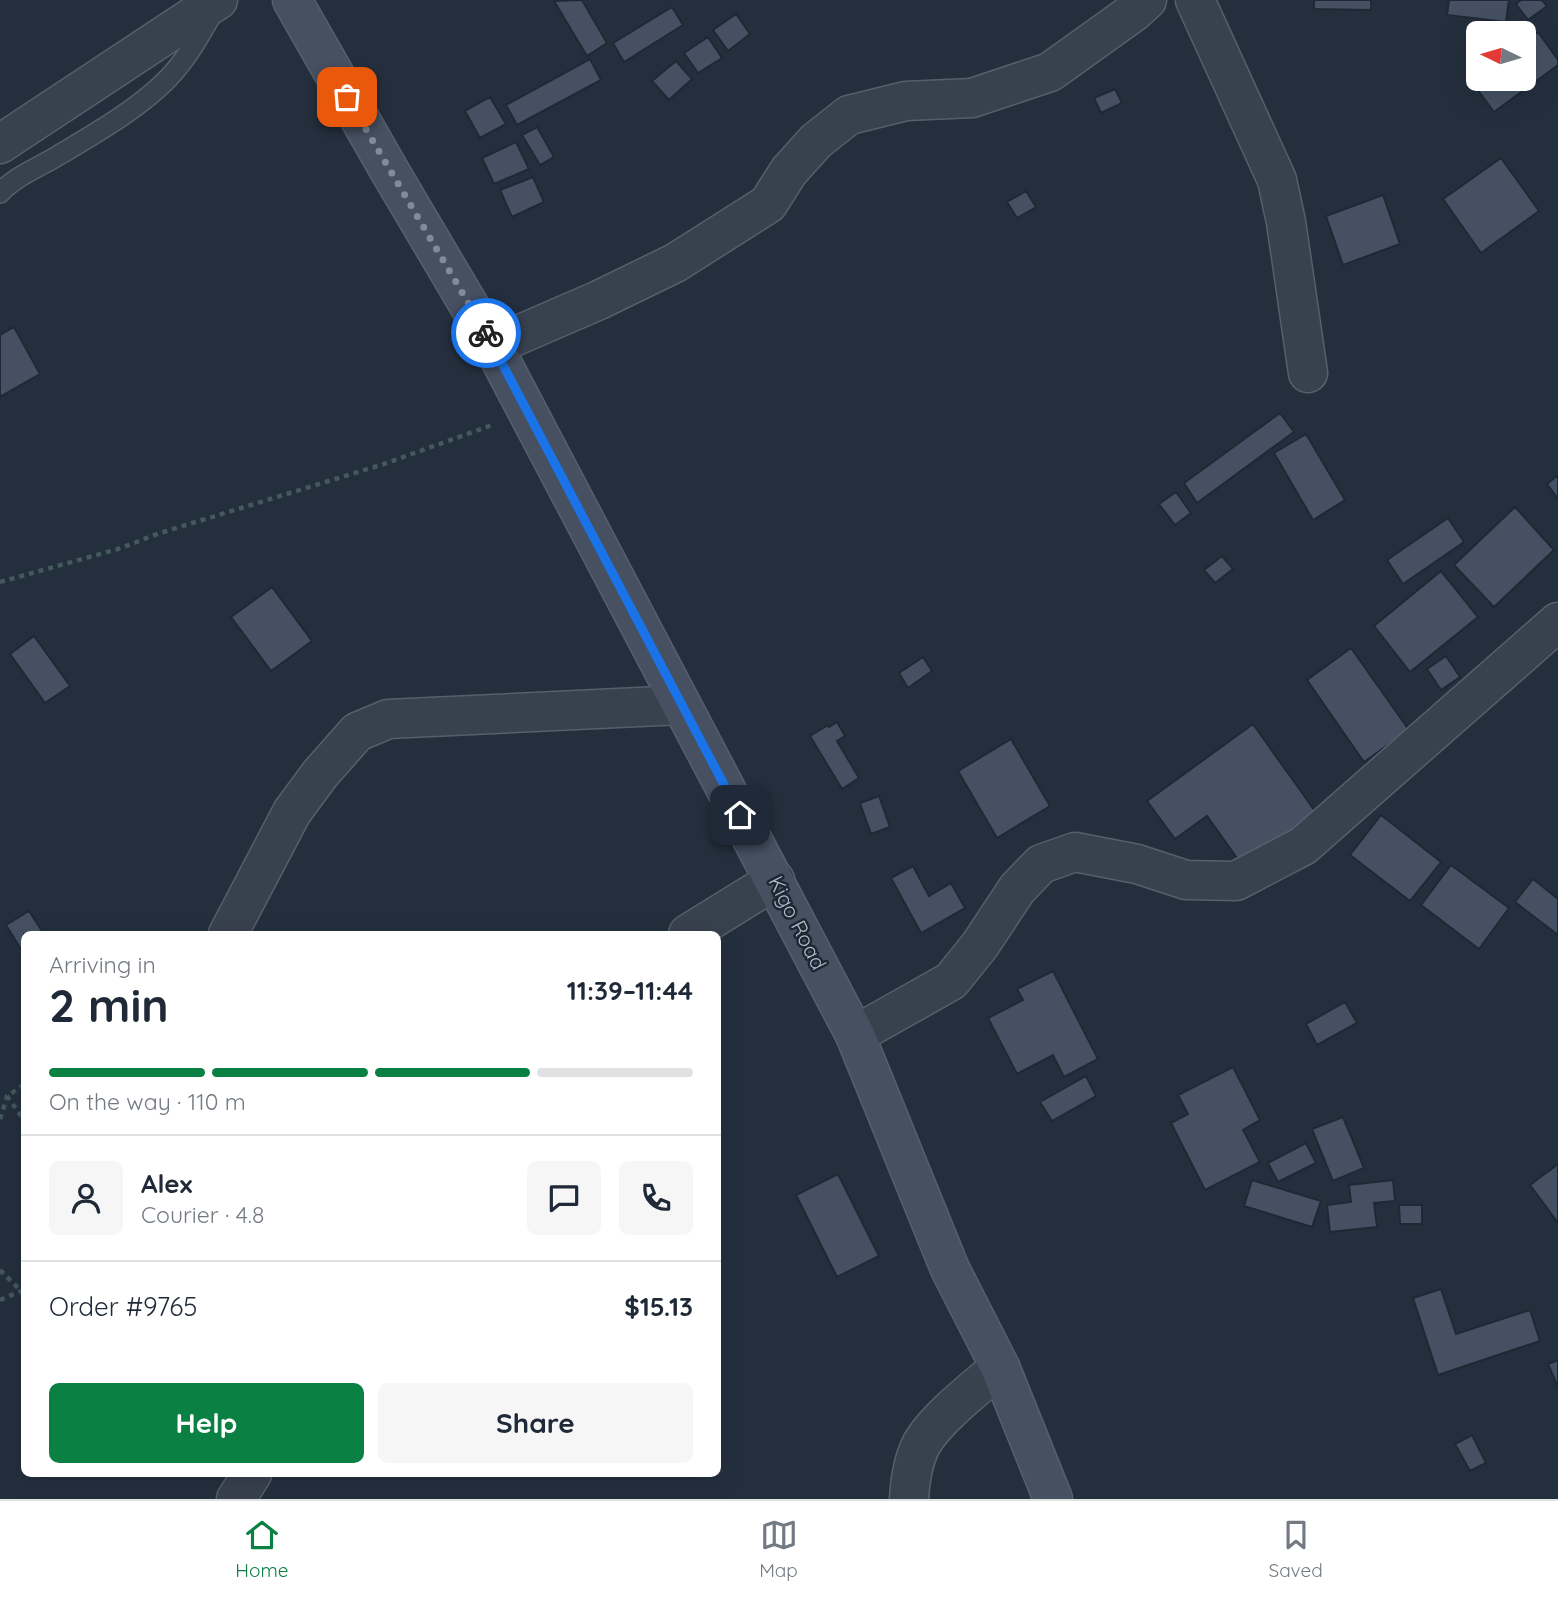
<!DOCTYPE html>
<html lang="en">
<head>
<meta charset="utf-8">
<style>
  :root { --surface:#fff; --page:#f6f6f7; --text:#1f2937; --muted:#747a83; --line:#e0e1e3; --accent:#0b8043 }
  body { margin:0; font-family:Quicksand,sans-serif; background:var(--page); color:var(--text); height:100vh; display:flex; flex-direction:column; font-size:26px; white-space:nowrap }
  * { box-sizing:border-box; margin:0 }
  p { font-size:23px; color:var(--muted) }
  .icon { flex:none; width:38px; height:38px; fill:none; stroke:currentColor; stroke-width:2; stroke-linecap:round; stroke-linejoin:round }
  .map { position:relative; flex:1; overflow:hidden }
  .side { position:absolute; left:21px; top:931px; width:700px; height:546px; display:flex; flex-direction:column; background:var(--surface); border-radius:10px; box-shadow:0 7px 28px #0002 }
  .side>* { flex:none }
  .needle { width:46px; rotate:275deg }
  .tools { position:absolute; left:1466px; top:21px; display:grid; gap:14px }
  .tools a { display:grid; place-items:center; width:70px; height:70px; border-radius:10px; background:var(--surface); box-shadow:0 7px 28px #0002; font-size:35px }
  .pin { position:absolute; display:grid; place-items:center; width:60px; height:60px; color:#fff; margin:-30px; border-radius:14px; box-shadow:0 4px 10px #0006 }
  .courier { position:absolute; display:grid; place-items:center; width:70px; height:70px; margin:-35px; border:5px solid #1a73e8; border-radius:50%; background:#fff; color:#222; box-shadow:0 2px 9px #0007 }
  .overview em { font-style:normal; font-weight:700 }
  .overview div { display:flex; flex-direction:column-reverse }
  .overview { display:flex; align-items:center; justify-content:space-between; height:119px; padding:0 28px }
  h1 { font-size:46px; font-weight:700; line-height:52px }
  .bar { display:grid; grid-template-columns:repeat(4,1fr); gap:10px 7px; align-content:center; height:84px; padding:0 28px }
  .bar i { height:9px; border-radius:5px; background:var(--line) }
  .bar .on { background:var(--accent) }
  .bar p { grid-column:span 4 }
  .line { display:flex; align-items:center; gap:18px; padding:0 28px; border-top:2px solid var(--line) }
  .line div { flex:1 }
  .round { display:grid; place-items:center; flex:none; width:74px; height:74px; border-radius:10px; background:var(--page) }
  .action { display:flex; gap:14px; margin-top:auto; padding:14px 28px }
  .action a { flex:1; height:80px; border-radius:10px; background:var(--accent); color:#fff; font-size:28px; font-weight:700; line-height:80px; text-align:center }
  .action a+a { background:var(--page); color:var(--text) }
  .tab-bar { display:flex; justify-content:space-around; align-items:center; height:98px; border-top:2px solid var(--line); background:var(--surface); font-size:19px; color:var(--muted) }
  .tab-bar a { display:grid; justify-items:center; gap:4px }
  .tab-bar .on { color:var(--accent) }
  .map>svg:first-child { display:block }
</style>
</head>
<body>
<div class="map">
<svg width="1558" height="1499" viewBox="0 0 1558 1499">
  <rect width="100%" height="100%" fill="#242f3e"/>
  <path fill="#455162" stroke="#1f2835" stroke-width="2" d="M582,0L607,43L587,56L554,1Z
    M1314,0H1371V10L1314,9Z
    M1449,0H1509L1506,22L1447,15Z
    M1521,0H1542L1547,6L1528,20L1516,4Z
    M672,7L683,25L624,62L613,43Z
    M736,14L750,34L728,51L713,30Z
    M1538,32L1558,60V65L1494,112L1471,81L1479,75V79H1524V42Z
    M708,37L722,58L698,73L684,53Z
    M590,59L601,80L517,125L506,105Z
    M676,61L692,79L669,100L652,81Z
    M1115,89L1122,103L1101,113L1094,98Z
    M490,97L506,124L480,138L465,111Z
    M537,127L554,157L540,165L522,135Z
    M516,142L529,169L494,184L482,158Z
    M1501,158L1539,211L1481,253L1443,199Z
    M533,177L544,202L512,217L500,190Z
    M1026,191L1036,207L1017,218L1007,202Z
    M1383,195L1400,244L1343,265L1326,216Z
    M14,327L40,374L0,397V335Z
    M1280,413L1294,432L1197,503L1184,483Z
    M1306,434L1345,500L1313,520L1274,453Z
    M1558,475V499L1547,484Z
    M1176,492L1191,513L1175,525L1159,504Z
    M1515,507L1554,550L1494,607L1454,565Z
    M1448,518L1464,542L1403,584L1387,560Z
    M1222,556L1233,569L1215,583L1204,570Z
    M1441,571L1478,617L1410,672L1374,626Z
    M272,587L312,641L271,671L231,617Z
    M34,636L70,686L45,703L10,654Z
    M1351,648L1409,730L1364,762L1307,680Z
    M1446,656L1460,677L1441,690L1427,669Z
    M923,657L932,671L908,688L899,673Z
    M837,722L845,736L837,741L859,778L842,789L810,736L828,725L829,727Z
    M1253,724L1317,814L1244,868L1207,816L1175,839L1147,801Z
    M1011,739L1050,806L997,838L958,771Z
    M879,796L890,827L871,834L860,803Z
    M1381,815L1441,862L1410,901L1350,855Z
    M1451,865L1509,908L1479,949L1421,905Z
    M913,866L929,896L951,883L965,908L921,933L891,878Z
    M1533,879L1558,899V935L1515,902Z
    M29,911L44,934H24V954L6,925Z
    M1053,971L1098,1059L1064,1077L1053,1055L1017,1074L988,1018L1023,1000L1017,989Z
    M1345,1002L1357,1023L1317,1045L1306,1024Z
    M1233,1067L1260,1120L1243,1130L1260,1162L1205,1190L1171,1123L1188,1114L1178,1095Z
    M1086,1076L1096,1096L1052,1121L1040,1102Z
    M1343,1117L1364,1168L1333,1181L1312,1129Z
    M1306,1143L1316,1163L1278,1182L1268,1163Z
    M1558,1164V1223L1530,1185Z
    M838,1174L879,1256L837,1277L796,1195Z
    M1252,1180L1321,1201L1312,1227L1244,1206Z
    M1393,1180L1395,1201L1374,1203L1377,1227L1330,1232L1327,1205L1351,1202L1349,1185Z
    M1399,1205H1422V1224H1400Z
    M1441,1289L1456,1334L1530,1310L1540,1341L1438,1375L1413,1298Z
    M1558,1360V1387L1548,1364Z
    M1472,1435L1486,1463L1470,1471L1455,1444Z"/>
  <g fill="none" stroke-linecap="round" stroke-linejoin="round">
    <g stroke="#565f6c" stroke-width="22">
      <path id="lane" d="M0,193C15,176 40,167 59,155C96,133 145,105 173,73C189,55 200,35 212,14"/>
    </g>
    <g stroke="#565f6c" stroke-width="41">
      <path id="street" d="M1195,0L1277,180L1286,222L1308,373
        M0,144L218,0
        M493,346L599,300L675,263L768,204L789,171L816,141L849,115L906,101L972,98L1050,72L1135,11L1147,0
        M228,934L292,812L320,774L357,732L388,719L681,705
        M688,934L775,880
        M855,1035L951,981L980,945L1017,889L1041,864L1075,852L1137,864L1186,880L1236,881L1303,846L1558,622
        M236,1499L252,1474
        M909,1499C910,1481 913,1461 921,1445C935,1419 977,1387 1000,1367"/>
    </g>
    <g stroke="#565f6c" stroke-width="41">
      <path id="secondary" d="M292,0L389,170L493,346L855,1035L950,1269L1000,1367L1053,1499"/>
    </g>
    <path stroke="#44595c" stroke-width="4.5" stroke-dasharray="5 5" stroke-linecap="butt" d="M0,582L118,549L160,533L384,464L495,424
      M24,1085L7,1096L24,1120
      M0,1119L7,1097
      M0,1270L22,1292
      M0,1300L24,1290"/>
    <use href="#lane" stroke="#38414e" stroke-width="19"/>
    <use href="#street" stroke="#38414e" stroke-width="38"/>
    <use href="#secondary" stroke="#465061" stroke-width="38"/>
  </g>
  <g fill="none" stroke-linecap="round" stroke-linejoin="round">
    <path stroke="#828b98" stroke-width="7" stroke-dasharray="0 12.6" d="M347,97L486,333"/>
    <path stroke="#1a73e8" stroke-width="9" d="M486,333L740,815"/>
  </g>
  <g text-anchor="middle" stroke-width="5" stroke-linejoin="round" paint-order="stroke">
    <g font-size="21" fill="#b4bcc9" stroke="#1d2633">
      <text transform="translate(797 923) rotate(63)" y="7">Kigo Road</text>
    </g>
  </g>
</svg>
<div class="tools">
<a><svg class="needle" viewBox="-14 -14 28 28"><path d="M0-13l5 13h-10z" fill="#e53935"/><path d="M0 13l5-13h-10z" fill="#747a83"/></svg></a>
</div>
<div class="pin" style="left:347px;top:97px;background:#ea580c"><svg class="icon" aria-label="bag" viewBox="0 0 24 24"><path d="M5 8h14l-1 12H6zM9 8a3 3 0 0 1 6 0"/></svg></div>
<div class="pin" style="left:740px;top:815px;background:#1f2937"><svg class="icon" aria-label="home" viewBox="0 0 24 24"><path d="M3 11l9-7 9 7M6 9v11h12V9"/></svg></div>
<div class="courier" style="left:486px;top:333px"><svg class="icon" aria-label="bike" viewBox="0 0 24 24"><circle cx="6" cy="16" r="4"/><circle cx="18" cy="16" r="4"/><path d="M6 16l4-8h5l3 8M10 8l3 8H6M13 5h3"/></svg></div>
<section class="side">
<div class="overview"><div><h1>2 min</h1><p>Arriving in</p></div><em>11:39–11:44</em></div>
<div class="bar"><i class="on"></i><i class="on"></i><i class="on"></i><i></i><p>On the way · 110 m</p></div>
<div class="line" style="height:126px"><a class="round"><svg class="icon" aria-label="person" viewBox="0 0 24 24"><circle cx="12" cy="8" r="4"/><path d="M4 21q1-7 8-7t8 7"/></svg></a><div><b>Alex</b><p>Courier · 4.8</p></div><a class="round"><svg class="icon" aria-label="chat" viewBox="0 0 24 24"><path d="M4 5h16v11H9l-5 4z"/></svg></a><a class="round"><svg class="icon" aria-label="phone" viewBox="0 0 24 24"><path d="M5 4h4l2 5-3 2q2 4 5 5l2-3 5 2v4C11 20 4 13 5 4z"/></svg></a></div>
<div class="line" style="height:91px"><div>Order #9765</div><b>$15.13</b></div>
<div class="action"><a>Help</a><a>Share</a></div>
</section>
</div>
<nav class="tab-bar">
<a class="on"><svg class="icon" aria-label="home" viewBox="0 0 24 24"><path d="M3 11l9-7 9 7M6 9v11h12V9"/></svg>Home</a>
<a><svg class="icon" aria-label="map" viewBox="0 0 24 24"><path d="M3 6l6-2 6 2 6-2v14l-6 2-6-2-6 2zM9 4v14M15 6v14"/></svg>Map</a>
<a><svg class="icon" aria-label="saved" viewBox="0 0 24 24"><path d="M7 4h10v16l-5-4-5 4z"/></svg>Saved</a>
</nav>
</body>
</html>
